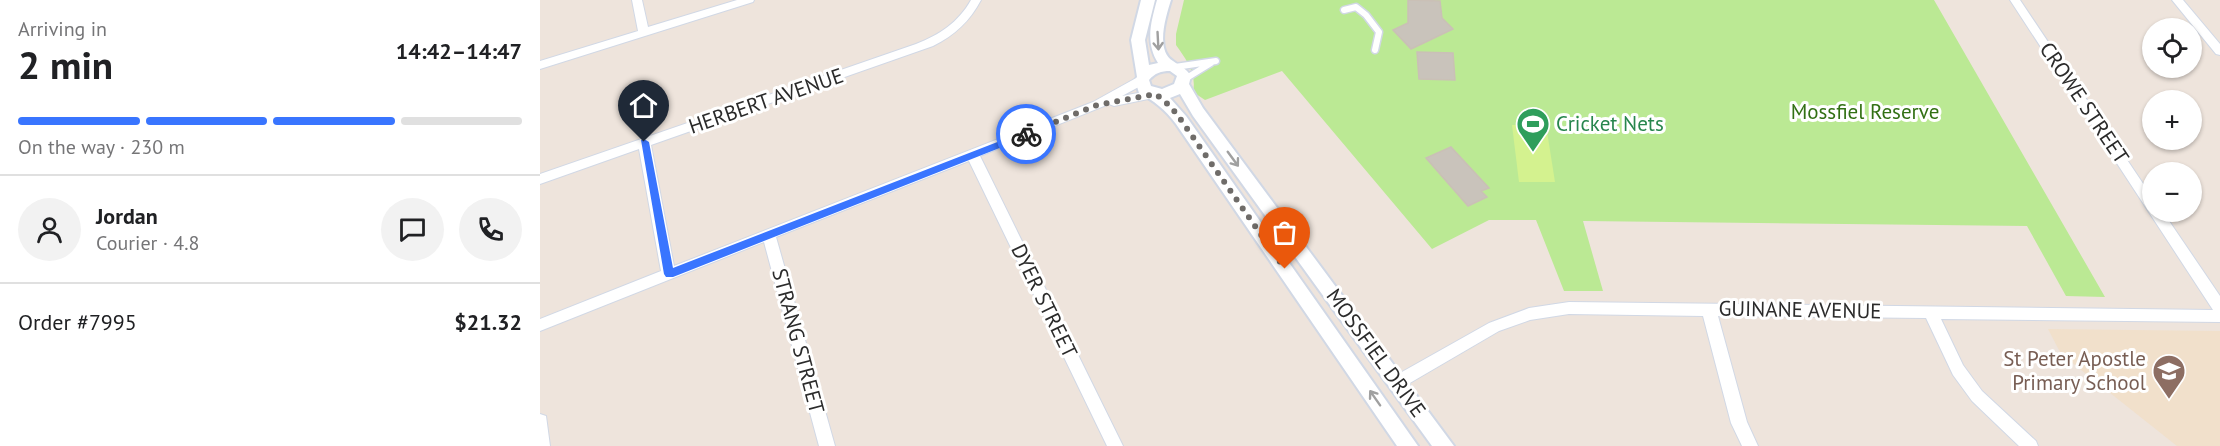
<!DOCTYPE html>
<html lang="en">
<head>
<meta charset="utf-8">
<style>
  :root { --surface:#fff; --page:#f2f2f2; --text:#202124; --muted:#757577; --line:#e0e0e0; --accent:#3975ff }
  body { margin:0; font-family:"PT Sans",sans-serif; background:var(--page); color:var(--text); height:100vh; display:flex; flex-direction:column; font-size:22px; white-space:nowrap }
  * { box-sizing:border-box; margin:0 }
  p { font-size:20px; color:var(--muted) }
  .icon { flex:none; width:33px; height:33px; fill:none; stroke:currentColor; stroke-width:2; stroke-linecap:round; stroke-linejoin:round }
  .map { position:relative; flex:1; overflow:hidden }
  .details { display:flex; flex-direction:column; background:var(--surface); width:540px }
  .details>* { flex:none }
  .tools { position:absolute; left:1602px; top:18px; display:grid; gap:12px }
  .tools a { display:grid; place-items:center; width:60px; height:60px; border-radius:50%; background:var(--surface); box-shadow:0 2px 4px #0004; font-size:30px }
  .pin { position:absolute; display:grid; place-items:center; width:51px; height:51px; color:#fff; margin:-62px -26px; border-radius:50% 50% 50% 0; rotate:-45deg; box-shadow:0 0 6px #0007 }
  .pin .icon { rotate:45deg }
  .courier { position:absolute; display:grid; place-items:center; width:60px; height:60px; margin:-30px; border:4px solid #3975ff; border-radius:50%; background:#fff; color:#222; box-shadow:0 2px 8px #0007 }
  .overview em { font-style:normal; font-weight:700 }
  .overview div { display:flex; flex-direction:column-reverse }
  .overview { display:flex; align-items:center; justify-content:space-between; height:102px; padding:0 18px }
  h1 { font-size:39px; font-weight:700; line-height:45px }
  .bar { display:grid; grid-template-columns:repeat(4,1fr); gap:9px 6px; align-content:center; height:72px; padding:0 18px }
  .bar i { height:8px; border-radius:4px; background:var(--line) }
  .bar .current { background:var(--accent) }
  .bar p { grid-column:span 4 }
  .line { display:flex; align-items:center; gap:15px; padding:0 18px; border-top:2px solid var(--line) }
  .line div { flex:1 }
  .round { display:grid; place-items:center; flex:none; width:63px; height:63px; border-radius:32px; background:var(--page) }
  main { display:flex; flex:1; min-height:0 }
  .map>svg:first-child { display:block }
</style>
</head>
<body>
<main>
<section class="details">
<div class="overview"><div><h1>2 min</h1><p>Arriving in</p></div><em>14:42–14:47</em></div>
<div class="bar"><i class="current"></i><i class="current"></i><i class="current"></i><i></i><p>On the way · 230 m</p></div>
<div class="line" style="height:108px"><a class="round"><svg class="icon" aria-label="person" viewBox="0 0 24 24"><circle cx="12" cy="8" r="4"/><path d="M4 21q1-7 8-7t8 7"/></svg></a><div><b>Jordan</b><p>Courier · 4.8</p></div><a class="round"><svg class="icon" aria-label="chat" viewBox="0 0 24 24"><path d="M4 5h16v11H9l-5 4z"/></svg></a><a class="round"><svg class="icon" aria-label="phone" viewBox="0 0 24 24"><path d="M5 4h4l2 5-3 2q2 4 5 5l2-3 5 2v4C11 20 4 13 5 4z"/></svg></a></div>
<div class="line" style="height:78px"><div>Order #7995</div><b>$21.32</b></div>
</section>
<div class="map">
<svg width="1680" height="446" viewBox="0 0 1680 446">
  <rect width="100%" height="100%" fill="#eee4dc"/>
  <path fill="#f1e0cb" d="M1508,329L1680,331V446H1637L1521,354Z"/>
  <path fill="#bbe994" d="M644,0H1394L1565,297L1526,296L1487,226L1043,221L1063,291H1024L996,220H949L892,249L742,71L665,100L653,92C657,74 646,59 636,45V34Z"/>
  <path fill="#d4f28f" d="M972,125H1006L1015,182H979Z"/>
  <path fill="#c9c3bb" stroke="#cac0b6" stroke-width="1.5" d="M868,0L900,1L902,18L913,29L871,49L853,30L868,23Z
    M877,52L913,53L915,80L879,79Z
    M911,147L949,188L941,191L947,197L928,206L886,158Z"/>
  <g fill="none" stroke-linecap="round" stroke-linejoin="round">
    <g stroke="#d1d8e5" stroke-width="9">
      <path id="service" d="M804,10L816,7L826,15L839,32L835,50
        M635,67L676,61
        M645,79L671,63"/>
    </g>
    <g stroke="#d1d8e5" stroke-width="2">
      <path id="minor" d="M92,0H102L108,27L197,0H214L213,2L0,69V61L98,31Z
        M431,0H441C430,21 415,35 393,46L111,145L134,266L553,102L598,77H606L608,80L606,83L582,96L614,90L620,94L618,97L574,106L569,104L440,156L583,446H567L429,161L236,237L295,446H279L224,242L0,331V319L121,271L99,149L0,184V174L376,44C399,35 418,23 431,0Z
        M1470,0H1480L1612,197V212H1623L1680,296V322L1401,319L1423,365L1442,391L1496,441L1498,446H1479L1432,401L1413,375L1386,318L1178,316L1207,422L1218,446H1202L1191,423L1163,316L1029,314L990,320L959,331L863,387L858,389L853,387L850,382L853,377L949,323L989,308L1029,302L1673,310Z
        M1632,0H1643L1680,44V55L1676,54Z
        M0,414L6,416L10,446H0Z"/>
    </g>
    <g stroke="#d1d8e5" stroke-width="4">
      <path id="tertiary" d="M601,0H615L605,40L609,65L618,63C605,42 611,22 617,0H631C626,16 615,50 633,61C641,67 645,67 651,76L649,84L663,108L914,446H892L653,116L640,94L630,98L646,116L878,446H857L636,124C625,109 614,101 599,93L595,80L597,77L591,40ZM630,71L637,76L634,84L622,89L611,86L609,80C615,73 621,71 630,71Z"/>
    </g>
    <use href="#service" stroke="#fff" stroke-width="6"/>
    <use href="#minor" fill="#fff" fill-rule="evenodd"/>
    <use href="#tertiary" fill="#fff" fill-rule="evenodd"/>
  </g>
  <defs><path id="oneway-shaft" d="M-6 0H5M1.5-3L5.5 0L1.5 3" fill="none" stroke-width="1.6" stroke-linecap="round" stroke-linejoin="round" transform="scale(1.5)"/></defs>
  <g stroke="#a0a0a0">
    <use href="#oneway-shaft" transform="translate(618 41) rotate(87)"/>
    <use href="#oneway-shaft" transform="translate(693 159) rotate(54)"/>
    <use href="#oneway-shaft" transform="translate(835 398) rotate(-125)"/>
  </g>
  <path fill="#3975ff" d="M486,131L490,132V136L133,277H126L124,274L101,140L104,139L109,142L133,268Z"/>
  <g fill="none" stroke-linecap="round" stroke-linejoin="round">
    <path stroke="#6f6c69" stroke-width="6" stroke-dasharray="0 10.8" d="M486,134L557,105L616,94L631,107L641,120L745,269"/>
  </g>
  <defs>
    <g id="stadium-pin" transform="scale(1.725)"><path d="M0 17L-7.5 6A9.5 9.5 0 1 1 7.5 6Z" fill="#2e9e5b" stroke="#fff"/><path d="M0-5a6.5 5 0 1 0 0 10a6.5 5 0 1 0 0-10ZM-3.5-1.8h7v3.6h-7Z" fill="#fff"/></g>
    <g id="school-pin" transform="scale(1.725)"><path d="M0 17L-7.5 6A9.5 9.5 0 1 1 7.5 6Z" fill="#8d6e63" stroke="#fff"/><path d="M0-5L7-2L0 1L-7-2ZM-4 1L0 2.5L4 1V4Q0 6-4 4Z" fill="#fff"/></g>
  </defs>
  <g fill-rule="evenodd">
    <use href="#stadium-pin" x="993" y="124"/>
    <use href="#school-pin" x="1629" y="371"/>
  </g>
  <g text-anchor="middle" stroke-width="6" stroke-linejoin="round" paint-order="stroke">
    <g font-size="21" fill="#2b2b2b" stroke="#fff">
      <text transform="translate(226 101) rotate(-19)" y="7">HERBERT AVENUE</text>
      <text transform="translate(1544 103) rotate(56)" y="7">CROWE STREET</text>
      <text transform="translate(504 301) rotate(64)" y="7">DYER STREET</text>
      <text transform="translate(1260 310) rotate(1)" y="7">GUINANE AVENUE</text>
      <text transform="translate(258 341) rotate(75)" y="7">STRANG STREET</text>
      <text transform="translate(836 353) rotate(54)" y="7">MOSSFIEL DRIVE</text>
    </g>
    <g font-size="21" fill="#327014" stroke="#fff">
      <text x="1325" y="119">Mossfiel Reserve</text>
    </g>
    <g font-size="21" fill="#27864d" stroke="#fff" text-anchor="start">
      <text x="1016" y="131">Cricket Nets</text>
    </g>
    <g font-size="21" fill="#785e54" stroke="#fff" text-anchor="end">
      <text x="1606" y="366">St Peter Apostle<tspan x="1606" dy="24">Primary School</tspan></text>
    </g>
  </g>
</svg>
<div class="tools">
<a><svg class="icon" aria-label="locate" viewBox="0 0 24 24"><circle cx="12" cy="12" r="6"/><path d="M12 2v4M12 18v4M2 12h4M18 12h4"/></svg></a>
<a>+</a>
<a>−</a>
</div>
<div class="pin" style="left:745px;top:269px;background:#ea580c"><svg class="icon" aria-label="bag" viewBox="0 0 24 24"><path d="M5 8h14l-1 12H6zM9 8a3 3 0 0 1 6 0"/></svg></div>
<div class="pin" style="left:104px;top:142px;background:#1f2937"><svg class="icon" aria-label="home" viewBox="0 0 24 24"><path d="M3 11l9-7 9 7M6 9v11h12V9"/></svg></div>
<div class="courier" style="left:486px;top:134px"><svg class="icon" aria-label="bike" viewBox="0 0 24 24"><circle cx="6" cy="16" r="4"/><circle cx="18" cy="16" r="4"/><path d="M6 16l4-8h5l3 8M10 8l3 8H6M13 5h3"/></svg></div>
</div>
</main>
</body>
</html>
